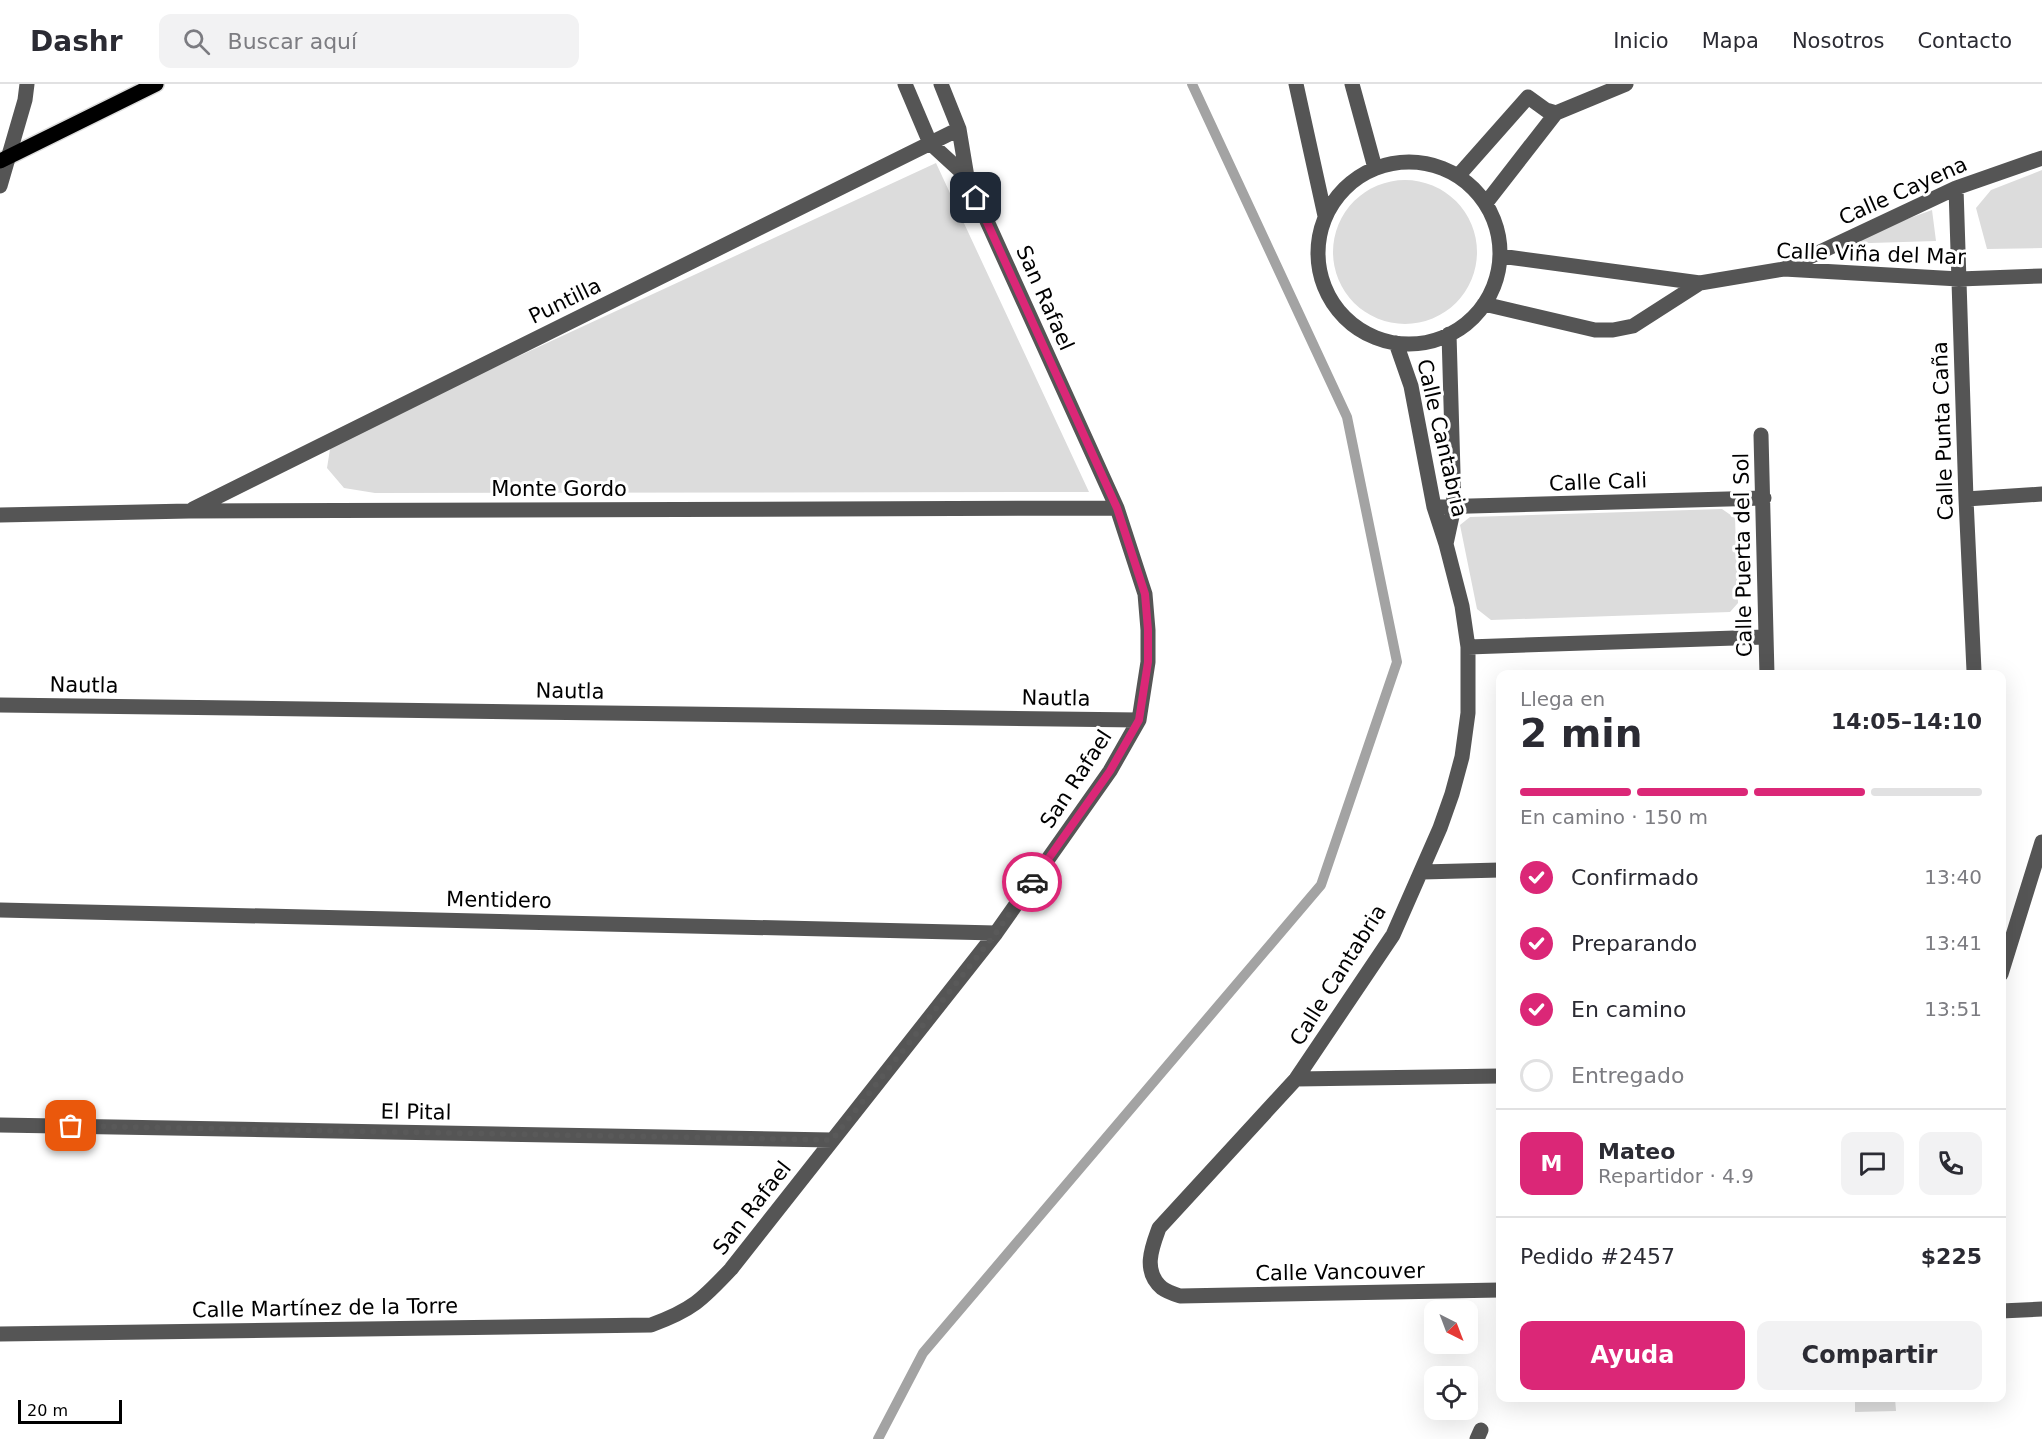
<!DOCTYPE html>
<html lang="es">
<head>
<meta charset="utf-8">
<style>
  :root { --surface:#fff; --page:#f2f2f3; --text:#2b2b33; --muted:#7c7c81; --line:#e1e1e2; --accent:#db2777 }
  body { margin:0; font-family:"DejaVu Sans",sans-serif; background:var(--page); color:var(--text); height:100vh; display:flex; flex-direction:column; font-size:22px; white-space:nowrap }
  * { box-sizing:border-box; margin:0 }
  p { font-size:20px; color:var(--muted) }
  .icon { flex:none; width:33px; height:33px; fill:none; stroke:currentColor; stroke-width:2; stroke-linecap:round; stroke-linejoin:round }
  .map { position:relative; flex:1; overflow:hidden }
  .details { position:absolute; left:1496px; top:586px; width:510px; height:732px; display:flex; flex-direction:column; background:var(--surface); border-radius:12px; box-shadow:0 6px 24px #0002 }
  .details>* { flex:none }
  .needle { width:39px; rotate:138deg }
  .fabs { position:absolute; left:1424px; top:1216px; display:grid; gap:12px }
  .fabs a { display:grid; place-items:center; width:54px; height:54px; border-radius:12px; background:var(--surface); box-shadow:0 6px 24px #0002; font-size:30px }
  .scale { position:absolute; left:18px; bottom:15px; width:104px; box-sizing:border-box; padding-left:6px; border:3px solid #000; border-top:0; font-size:16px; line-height:21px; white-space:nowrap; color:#000; -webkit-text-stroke:4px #fff; paint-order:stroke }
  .pin { position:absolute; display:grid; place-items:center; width:51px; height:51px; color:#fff; margin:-26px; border-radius:12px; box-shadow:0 3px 9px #0006 }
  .courier { position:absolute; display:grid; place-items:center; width:60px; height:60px; margin:-30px; border:4px solid #db2777; border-radius:50%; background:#fff; color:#222; box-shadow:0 2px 8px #0007 }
  .head em { font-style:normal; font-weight:600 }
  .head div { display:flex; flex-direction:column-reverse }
  .head { display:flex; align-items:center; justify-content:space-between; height:102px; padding:0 24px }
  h1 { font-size:39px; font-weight:600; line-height:45px }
  .bar { display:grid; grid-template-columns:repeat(4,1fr); gap:9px 6px; align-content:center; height:72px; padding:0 24px }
  .bar i { height:8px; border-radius:4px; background:var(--line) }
  .bar .current { background:var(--accent) }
  .bar p { grid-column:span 4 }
  .line { display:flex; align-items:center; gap:15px; padding:0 24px; border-top:2px solid var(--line) }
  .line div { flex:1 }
  .round { display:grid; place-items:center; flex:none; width:63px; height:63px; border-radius:12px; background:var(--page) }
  ol { padding:0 24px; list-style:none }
  li { display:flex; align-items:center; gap:18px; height:66px }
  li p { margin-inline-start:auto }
  li .icon { padding:6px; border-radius:50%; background:var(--accent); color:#fff; stroke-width:4 }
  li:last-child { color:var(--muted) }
  li i { width:33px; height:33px; border:3px solid var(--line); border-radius:50% }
  .primary-button { display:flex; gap:12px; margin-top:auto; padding:12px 24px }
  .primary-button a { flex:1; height:69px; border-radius:12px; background:var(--accent); color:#fff; font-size:24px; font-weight:600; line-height:69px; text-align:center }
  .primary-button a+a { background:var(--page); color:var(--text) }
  header { display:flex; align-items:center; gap:36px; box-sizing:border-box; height:84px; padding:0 30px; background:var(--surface); border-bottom:2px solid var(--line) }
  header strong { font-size:28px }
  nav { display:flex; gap:33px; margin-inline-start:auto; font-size:21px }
  .search { width:420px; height:54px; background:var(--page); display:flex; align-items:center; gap:15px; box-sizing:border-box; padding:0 21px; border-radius:12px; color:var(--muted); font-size:22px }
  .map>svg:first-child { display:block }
</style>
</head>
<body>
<header>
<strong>Dashr</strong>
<div class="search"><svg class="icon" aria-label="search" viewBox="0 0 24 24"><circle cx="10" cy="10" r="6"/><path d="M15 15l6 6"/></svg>Buscar aquí</div>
<nav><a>Inicio</a><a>Mapa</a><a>Nosotros</a><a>Contacto</a></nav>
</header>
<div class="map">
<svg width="2042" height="1355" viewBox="0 0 2042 1355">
  <rect width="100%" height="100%" fill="#fff"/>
  <path fill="#dcdcdc" d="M936,79L1089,408L375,409L344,404L327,384L331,359Z
    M2042,86V164L1987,165L1976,124L1991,106Z
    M1333 168a72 72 0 1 1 144 0a72 72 0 1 1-144 0Z
    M1932,126L1936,157L1838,160Z
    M1722,425L1735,434L1738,519L1730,528L1491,536L1477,525L1460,441L1470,433Z
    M1855,1314H1895L1896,1327L1855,1328Z"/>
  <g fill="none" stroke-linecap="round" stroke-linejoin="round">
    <path stroke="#a3a3a3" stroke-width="10" d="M878,1355L923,1269L1321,801L1397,578L1347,333L1192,0"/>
    <g stroke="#dbdbdb" stroke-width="18">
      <path id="major" d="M0,77L156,0"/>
    </g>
    <path stroke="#555" stroke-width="15" d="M905,0L930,59L967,93
      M1296,0L1325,132
      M1352,0L1375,84
      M1528,13L1546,26L1556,29
      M1318 169a91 91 0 1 1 182 0a91 91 0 1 1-182 0Z
      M1458,92L1528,13
      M0,102L25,16L27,0
      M1956,104L1966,415L1974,587
      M1486,119L1556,29L1626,0
      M1500,172L1700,199L1784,185L1959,195L2042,192
      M1786,184L1956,104L2042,74
      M1484,220L1595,246H1613L1633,242L1700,199
      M1396,259L1411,302L1434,423L1446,460L1462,522L1468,563V629L1462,673L1452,710L1440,744L1393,851L1296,995L1159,1144C1152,1163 1142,1187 1162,1204C1166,1207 1174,1210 1180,1212L1500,1206
      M1761,351L1767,591
      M1966,415L2042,410
      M1434,423L1764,414
      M193,425L959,45
      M0,431L189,427L1117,424
      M1446,460L1454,423L1449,250
      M1468,563L1765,553
      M0,621L1139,636
      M1422,788L1500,786
      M0,826L996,849
      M2001,890L2042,758
      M1296,995L1500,992
      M0,1041L832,1056
      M2001,1227L2042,1225
      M0,1250L651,1241C692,1226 702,1216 731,1185L996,849L1110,687L1139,636L1148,578V546L1145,510L1117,424L967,93L959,45L941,0
      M1477,1355L1481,1346"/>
    <use href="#major" stroke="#000" stroke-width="15"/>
  </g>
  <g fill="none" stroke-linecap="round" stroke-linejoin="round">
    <path stroke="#595959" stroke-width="6" stroke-dasharray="0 10.8" d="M71,1042L832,1056L996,849L1032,798"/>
    <path stroke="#db2777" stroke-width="8" d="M976,114L1117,424L1145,510L1148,546V578L1139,636L1110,687L1032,798"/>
  </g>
  <g text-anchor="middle" stroke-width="6" stroke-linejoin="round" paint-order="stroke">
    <g font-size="21" fill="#000" stroke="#fff">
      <text transform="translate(1903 107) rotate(-24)" y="7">Calle Cayena</text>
      <text transform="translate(1871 170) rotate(2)" y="7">Calle Viña del Mar</text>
      <text transform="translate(1045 214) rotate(66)" y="7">San Rafael</text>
      <text transform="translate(565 217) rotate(-26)" y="7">Puntilla</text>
      <text transform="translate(1943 347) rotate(-92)" y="7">Calle Punta Caña</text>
      <text transform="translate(1442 354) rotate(77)" y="7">Calle Cantabria</text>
      <text transform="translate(1598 398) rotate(-2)" y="7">Calle Cali</text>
      <text x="559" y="412">Monte Gordo</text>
      <text transform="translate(1743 471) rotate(-91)" y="7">Calle Puerta del Sol</text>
      <text transform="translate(84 601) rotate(1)" y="7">Nautla</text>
      <text transform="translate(570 607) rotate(1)" y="7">Nautla</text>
      <text transform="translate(1056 614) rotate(1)" y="7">Nautla</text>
      <text transform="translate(1076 695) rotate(-57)" y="7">San Rafael</text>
      <text transform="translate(499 816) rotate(1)" y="7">Mentidero</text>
      <text transform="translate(1338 891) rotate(-58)" y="7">Calle Cantabria</text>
      <text transform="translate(416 1028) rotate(1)" y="7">El Pital</text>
      <text transform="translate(752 1124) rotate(-52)" y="7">San Rafael</text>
      <text transform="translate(1340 1188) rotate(-1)" y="7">Calle Vancouver</text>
      <text transform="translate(325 1224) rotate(-1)" y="7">Calle Martínez de la Torre</text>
    </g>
  </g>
</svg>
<div class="fabs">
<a><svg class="needle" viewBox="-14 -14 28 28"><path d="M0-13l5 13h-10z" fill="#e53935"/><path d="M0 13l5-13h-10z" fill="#7c7c81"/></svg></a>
<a><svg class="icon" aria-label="locate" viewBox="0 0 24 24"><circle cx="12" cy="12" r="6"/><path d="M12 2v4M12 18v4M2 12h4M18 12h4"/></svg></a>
</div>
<div class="scale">20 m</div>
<div class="pin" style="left:71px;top:1042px;background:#ea580c"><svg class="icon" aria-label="bag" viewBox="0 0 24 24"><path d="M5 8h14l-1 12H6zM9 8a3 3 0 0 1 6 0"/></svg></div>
<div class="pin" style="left:976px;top:114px;background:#1f2937"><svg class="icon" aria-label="home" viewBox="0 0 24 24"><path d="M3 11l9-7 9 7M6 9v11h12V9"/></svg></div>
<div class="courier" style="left:1032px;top:798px"><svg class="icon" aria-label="car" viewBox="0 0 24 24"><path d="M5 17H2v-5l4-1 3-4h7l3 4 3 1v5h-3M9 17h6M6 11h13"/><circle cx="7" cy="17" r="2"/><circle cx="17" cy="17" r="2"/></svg></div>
<section class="details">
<div class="head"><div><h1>2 min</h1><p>Llega en</p></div><em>14:05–14:10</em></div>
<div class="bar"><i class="current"></i><i class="current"></i><i class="current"></i><i></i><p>En camino · 150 m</p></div>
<ol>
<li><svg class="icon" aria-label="check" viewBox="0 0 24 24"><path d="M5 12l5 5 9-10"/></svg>Confirmado<p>13:40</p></li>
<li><svg class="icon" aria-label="check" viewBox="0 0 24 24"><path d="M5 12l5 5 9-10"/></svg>Preparando<p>13:41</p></li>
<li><svg class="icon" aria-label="check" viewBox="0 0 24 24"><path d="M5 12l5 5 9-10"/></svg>En camino<p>13:51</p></li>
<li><i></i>Entregado</li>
</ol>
<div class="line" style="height:108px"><b class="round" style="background:var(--accent);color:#fff">M</b><div><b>Mateo</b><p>Repartidor · 4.9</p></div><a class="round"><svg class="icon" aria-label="chat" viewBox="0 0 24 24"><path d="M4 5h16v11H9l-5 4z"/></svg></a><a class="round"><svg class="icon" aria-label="phone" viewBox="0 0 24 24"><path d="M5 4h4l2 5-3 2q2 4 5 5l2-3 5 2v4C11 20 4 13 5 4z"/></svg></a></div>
<div class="line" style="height:78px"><div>Pedido #2457</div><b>$225</b></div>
<div class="primary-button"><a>Ayuda</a><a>Compartir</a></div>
</section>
</div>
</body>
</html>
